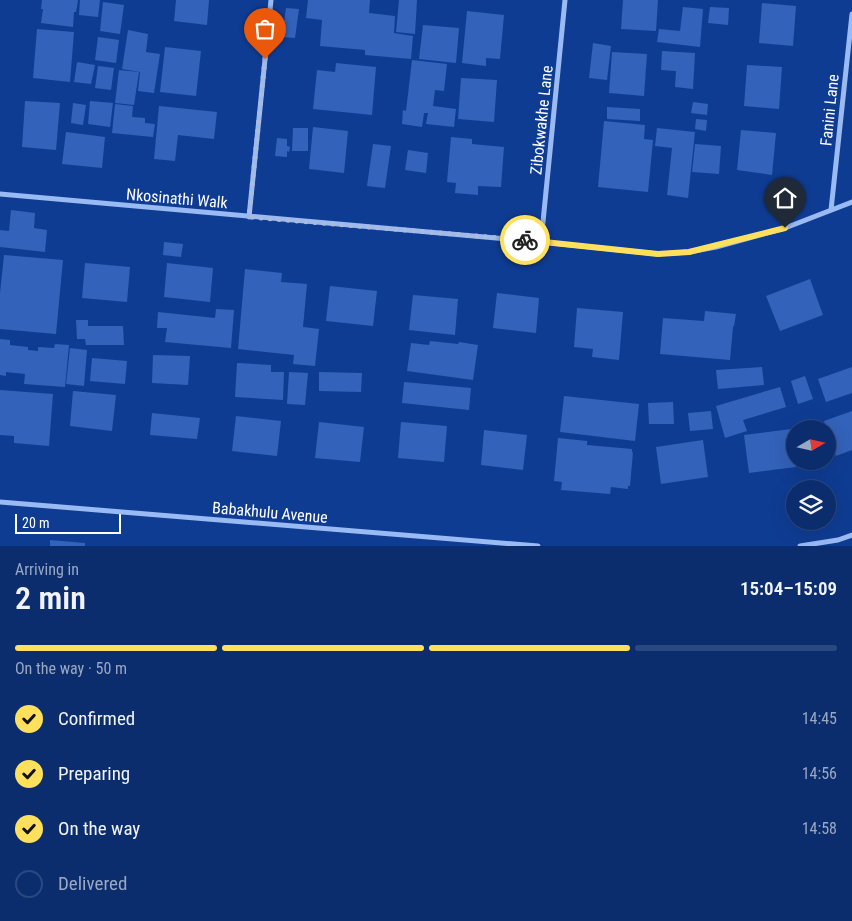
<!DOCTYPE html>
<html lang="en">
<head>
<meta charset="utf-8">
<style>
  :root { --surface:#0b2d6e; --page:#193976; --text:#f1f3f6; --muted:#9aa8c2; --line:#2b4981; --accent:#ffe05d }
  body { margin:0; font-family:"Roboto Condensed",sans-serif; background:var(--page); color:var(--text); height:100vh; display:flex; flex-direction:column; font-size:19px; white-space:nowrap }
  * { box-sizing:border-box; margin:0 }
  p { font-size:16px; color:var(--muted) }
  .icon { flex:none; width:28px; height:28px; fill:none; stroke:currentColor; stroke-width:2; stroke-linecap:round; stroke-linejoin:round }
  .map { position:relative; height:546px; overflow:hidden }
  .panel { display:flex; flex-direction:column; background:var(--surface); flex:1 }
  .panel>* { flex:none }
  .needle { width:32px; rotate:81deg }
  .controls { position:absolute; left:786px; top:420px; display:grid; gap:10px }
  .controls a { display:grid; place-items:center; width:50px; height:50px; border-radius:50%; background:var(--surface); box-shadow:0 5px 20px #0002,0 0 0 1px var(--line); font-size:25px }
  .scale { position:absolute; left:15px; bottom:12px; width:106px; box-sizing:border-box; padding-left:5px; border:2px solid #fff; border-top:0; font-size:14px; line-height:18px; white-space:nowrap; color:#fff; -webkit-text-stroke:4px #0f3c93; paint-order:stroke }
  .pin { position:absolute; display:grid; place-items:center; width:42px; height:42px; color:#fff; margin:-51px -21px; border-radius:50% 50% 50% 0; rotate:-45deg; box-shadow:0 0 5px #0007 }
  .pin .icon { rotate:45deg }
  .courier { position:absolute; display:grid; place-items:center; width:50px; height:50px; margin:-25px; border:4px solid #ffe05d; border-radius:50%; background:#fff; color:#222; box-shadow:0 1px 6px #0007 }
  .head em { font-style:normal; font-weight:600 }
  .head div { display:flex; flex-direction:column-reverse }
  .head { display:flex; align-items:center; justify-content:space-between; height:85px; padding:0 15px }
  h1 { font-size:32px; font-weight:600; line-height:38px }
  .bar { display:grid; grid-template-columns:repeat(4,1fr); gap:8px 5px; align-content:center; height:60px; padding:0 15px }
  .bar i { height:6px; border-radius:4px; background:var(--line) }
  .bar .current { background:var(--accent) }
  .bar p { grid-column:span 4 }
  ol { padding:0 15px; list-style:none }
  li { display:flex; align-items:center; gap:15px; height:55px }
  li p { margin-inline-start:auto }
  li .icon { padding:5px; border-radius:50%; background:var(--accent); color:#111; stroke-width:4 }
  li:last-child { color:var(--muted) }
  li i { width:28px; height:28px; border:2px solid var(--line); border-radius:50% }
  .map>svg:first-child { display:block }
</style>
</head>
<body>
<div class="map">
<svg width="852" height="546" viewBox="0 0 852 546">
  <rect width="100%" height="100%" fill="#0f3c93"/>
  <path fill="#3362ba" d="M42,0H78L76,12H74L73,27L41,23L43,9H41Z
    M80,0H100L98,17L79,15Z
    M176,0H209L207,25L174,21Z
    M308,0H370L369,13L395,16L394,33L413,36L411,59L365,55V50L320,46L322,20L306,18Z
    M399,0H417L415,34L396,32Z
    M623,0H658L656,31L621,29Z
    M103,2L124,5L120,34L100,31Z
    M762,3L796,6L793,46L759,43Z
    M683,7L703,9L700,47L657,42L659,29L680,31Z
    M710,7L729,8L728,25L708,23Z
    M286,8L299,9L295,38L282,37Z
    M467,11L504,15L500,59L486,58V66L462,63Z
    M423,25L459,28L456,63L419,59Z
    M37,29L74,32L70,82L33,78Z
    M128,30L148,34L146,52L160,54L154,93L138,91L140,72L122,69Z
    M98,37L119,40L116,63L95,60Z
    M593,43L611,46L607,80L589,78Z
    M165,47L201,51L196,96L160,92Z
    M662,51L695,53L693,89L675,87L676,71L661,70Z
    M612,52L647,54L644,96L609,93Z
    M412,60L447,64L444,91L435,90L433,106L456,109L454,127L426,124L428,113H424L422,127L402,124L403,110L406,111Z
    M77,62L95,65L91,84L74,82Z
    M336,63L376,67L372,115L313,109L317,70L335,72Z
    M747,65L782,67L779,109L744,106Z
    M98,66L114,68L111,90L95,88Z
    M119,70L139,72L134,105L115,103Z
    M461,78L497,80L494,122L458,119Z
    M25,101L60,103L56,150L22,147Z
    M90,101L113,103L110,127L88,124Z
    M693,102L708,104L707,115L691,113Z
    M73,103L86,105L83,125L71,123Z
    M115,104L133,106L132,117L145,118V123L155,124L153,137L112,133Z
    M159,106L217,112L214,139L178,135L175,161L154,159Z
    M607,107L640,109V121L607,119Z
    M696,119L707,120L706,131L695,129Z
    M604,121L645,125L644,139L653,140L648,192L598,187Z
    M313,127L348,131L344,173L309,169Z
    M293,128H308V151H292Z
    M657,128L695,132L688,198L667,195L672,148L655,146Z
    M741,130L776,133L772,175L737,170Z
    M66,132L105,137L102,168L62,164Z
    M451,137L472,139V144L504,147L501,187L478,186V195L455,193L456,183L447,182Z
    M277,138L287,139V146L290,147L289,152L287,151V157L275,156Z
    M373,144L391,146L385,188L367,186Z
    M695,144L721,146L719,174L692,172Z
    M408,150L428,153L426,173L405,170Z
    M11,210L35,213L34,228L47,230L45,252L0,247V230L9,231Z
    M164,242L183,244L181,257L163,255Z
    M4,255L63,260L56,334L0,329V293Z
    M85,263L130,267L127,302L82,298Z
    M167,263L213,268L210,302L164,297Z
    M245,269L282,273L281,282L307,284L303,327L319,329L315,366L293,364L294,355L238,349Z
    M810,279L823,315L780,331L766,296Z
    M330,286L377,291L373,326L326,321Z
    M497,293L539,298L536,333L493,328Z
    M413,295L458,299L455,335L409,330Z
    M577,308L623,312L619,360L592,357L593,349L574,347Z
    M216,309L234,310L231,348L165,342L167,328H157L158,312L215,318Z
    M705,311L736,314L734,326L733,327L730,360L660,354L663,318L704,321Z
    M76,320H88V326H123L124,345H86L85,339H77Z
    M0,339L10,340V345L28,347V350L38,351V347L54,348L55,344L69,345L65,387L24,384L25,374L6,372V376L0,375Z
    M430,341L458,344L459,342L478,345L473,380L407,371L411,343L429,345Z
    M70,348L87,350L84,386L66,384Z
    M153,355L190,356L188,385L152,383Z
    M92,358L127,361L125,384L90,381Z
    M237,363L271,365V372H284L283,400L235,397Z
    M762,367L764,385L718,389L716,370Z
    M852,367V393L826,402L818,379Z
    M289,372L308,373L305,405L287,404Z
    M319,372L362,373L361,392L319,391Z
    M805,376L813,399L798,404L791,381Z
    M404,382L471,388L469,410L402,403Z
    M780,387L786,407L743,420L747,431L725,438L716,406Z
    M0,390L53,394L49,446L14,443V436L0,435Z
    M73,391L116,395L112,431L70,426Z
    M564,396L639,404L635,441L560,432Z
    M673,402L674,424H649L648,403Z
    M711,411L713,429L690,431L688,413Z
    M852,411V450L836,456L828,432V429H826L824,421Z
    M152,413L200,418L197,439L150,435Z
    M236,416L281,421L277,456L232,451Z
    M319,422L364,427L360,462L315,458Z
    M401,422L447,426L444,462L398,458Z
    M791,429L796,467L749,473L744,435Z
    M484,430L527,435L523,470L481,465Z
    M558,438L587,441V445L632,449V453L633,452L630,486H628V489L611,487L610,494L561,490L562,482L554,481Z
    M703,440L708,477L661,484L656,447Z
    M50,540L85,543V546H50Z"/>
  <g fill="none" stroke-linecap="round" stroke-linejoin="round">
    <path stroke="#9abaf4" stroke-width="5" d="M0,194L541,242L658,254L689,252L716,247L785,228L852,202
      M831,210L852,14
      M249,217L271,0
      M541,242L565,0
      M0,502L538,546
      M800,546L838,540L852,535"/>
  </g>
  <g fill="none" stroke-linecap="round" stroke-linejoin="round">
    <path stroke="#abbbd9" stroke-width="5" stroke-dasharray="0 9" d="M265,59L249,217L525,240"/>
    <path stroke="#ffe05d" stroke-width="6" d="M525,240L658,254L689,252L785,228"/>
  </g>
  <g text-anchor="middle" stroke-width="4" stroke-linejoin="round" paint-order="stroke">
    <g font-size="16" fill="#fff" stroke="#0f3c93">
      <text transform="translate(829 110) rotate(-84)" y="6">Fanini Lane</text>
      <text transform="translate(541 120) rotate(-84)" y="6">Zibokwakhe Lane</text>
      <text transform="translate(177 198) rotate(5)" y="6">Nkosinathi Walk</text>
      <text transform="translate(270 512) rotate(5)" y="6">Babakhulu Avenue</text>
    </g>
  </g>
</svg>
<div class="controls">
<a><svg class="needle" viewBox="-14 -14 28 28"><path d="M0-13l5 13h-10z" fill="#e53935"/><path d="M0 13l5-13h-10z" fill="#9aa8c2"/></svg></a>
<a><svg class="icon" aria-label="layers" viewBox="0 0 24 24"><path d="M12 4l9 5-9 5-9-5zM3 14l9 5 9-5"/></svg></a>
</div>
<div class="scale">20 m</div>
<div class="pin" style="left:265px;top:59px;background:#ea580c"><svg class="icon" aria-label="bag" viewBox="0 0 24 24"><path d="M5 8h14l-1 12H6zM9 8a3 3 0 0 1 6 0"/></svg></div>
<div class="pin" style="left:785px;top:228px;background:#1f2937"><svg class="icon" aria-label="home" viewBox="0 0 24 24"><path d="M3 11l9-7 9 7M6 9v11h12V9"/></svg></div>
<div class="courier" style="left:525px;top:240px"><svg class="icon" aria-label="bike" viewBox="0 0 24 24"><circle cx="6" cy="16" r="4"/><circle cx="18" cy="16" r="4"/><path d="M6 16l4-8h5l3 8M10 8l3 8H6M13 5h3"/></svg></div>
</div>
<section class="panel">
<div class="head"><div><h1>2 min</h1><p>Arriving in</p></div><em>15:04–15:09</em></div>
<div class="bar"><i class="current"></i><i class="current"></i><i class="current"></i><i></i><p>On the way · 50 m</p></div>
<ol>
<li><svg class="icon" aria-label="check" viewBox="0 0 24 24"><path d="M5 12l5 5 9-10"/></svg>Confirmed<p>14:45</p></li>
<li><svg class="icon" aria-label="check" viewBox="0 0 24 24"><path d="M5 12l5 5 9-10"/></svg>Preparing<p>14:56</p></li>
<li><svg class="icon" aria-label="check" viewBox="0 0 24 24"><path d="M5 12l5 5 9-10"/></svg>On the way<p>14:58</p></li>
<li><i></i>Delivered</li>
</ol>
</section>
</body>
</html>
